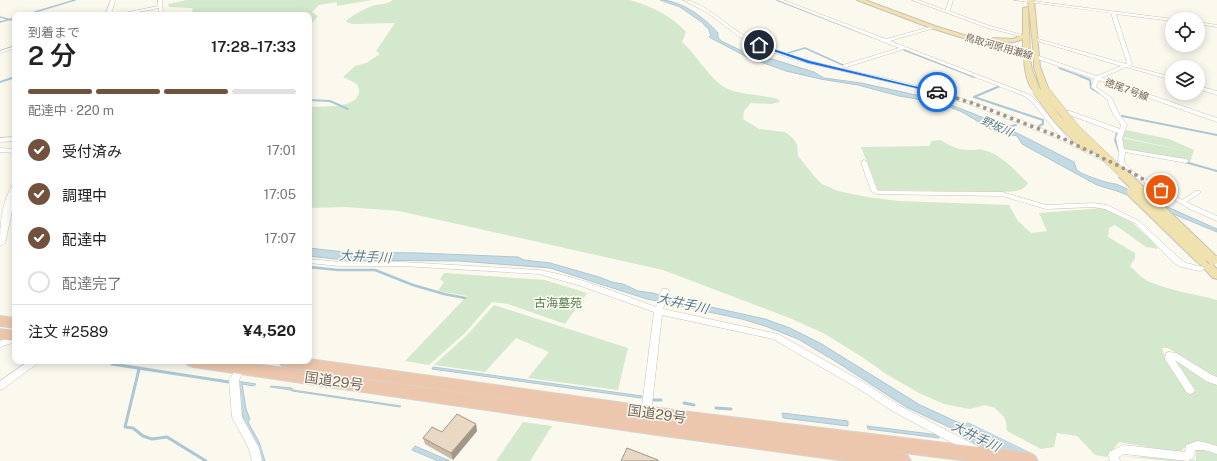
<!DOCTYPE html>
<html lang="ja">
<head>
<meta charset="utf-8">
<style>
  :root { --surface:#fff; --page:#f6f6f6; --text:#222; --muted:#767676; --line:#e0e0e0; --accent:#72523f }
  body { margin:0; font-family:"Public Sans","Noto Sans JP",sans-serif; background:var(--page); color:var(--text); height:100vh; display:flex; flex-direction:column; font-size:15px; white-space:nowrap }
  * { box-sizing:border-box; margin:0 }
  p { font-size:13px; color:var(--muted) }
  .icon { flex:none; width:22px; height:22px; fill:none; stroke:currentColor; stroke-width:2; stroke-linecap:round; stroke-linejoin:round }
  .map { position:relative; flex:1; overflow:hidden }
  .panel { position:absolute; left:12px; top:12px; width:300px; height:352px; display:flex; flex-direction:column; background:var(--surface); border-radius:8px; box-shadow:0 2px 10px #0003 }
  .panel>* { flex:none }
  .tools { position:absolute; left:1165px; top:12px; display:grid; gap:8px }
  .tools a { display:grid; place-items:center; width:40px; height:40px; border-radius:50%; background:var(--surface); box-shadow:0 2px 10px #0003; font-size:20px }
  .pin { position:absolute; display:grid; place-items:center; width:34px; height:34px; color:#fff; margin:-17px; border:2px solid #fff; border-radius:50%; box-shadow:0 1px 4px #0007 }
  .courier { position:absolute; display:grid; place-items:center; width:40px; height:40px; margin:-20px; border:3px solid #1a73e8; border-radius:50%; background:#fff; color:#222; box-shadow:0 1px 5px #0007 }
  .head em { font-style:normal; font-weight:600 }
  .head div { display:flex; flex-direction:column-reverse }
  .head { display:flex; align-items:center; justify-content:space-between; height:68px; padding:0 16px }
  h1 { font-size:26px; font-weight:600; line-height:30px }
  .bar { display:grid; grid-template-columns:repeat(4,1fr); gap:6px 4px; align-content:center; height:48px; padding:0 16px }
  .bar i { height:5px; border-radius:3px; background:var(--line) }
  .bar .current { background:var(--accent) }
  .bar p { grid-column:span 4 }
  .line { display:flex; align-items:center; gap:10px; padding:0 16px; border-top:1px solid var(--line) }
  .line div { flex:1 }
  ol { padding:0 16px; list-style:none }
  li { display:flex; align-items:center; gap:12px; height:44px }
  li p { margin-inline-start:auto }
  li .icon { padding:4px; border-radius:50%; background:var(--accent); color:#fff; stroke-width:4 }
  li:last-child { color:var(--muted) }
  li i { width:22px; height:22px; border:2px solid var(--line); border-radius:50% }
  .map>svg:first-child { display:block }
</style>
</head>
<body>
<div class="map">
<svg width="1217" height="461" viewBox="0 0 1217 461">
  <rect width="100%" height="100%" fill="#fbf8ee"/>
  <path fill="#d4e8cd" d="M187,0H372L337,6V2L319,5L312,12L318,16L309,27V15H180L192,12L193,8L169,7L168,4Z
    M393,0H630C651,6 672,16 686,32L682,42C696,54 709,78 724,87C741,96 761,94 778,99L780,102L771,104L751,103L744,111L743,119L759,129L785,132L793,138L797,145L798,156L814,176L822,184L838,191L867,197L898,201L1009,205L1018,221L1031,233L1047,231L1039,213L1103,208L1133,223L1154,243L1158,249L1146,247L1115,225L1109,228L1108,237L1135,253V258L1130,266C1136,271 1142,279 1150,282C1171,291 1195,294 1217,300V378L1168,348H1162L1166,361L1172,359L1217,384V447C1200,442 1194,438 1181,451L1176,452L1119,442L1107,457L1095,455L1077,436L1057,433L1054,447L1041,449L1007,431L1006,422L1004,417L995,408L985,405L970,409L944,404L919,393L886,374L862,357L825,334L792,319L663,270L399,211L346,207L309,208V107C321,106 356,109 359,93C360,91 358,87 357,84L343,77L355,66L366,63L380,54L376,51L395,23L353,24L346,22L347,20C356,13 364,9 375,5C382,4 388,4 393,0Z
    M1126,130L1169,139L1194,150L1190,162L1124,150L1122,138L1187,151L1122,137Z
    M941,140C951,147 959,150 970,150C974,150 979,149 983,150C1002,154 1014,170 1028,183C1023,192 1013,191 1004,192L878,190L861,147L930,146L931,141Z
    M444,273L545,280L587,293L565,324L508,304L492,302L465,333L429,365L405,361L467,296L438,291L444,282L440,279Z
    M494,305L628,348L618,390L528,378L549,352L516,338L485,372L434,365L468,334Z
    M523,422L552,426L530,461H496Z
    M1201,449L1217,453V461H1169L1121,456L1196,460V450Z"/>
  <path fill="#c4dae3" stroke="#abc7d3" d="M660,0C681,0 705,18 718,33V37L721,41L757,58L772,59L814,72L824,78L861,83L939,100L999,124L1074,162C1075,164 1076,169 1077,170C1079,174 1110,184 1116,184L1217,229V232L1120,192L1097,185L1022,144L1017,136L994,131L962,112L940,103L899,96L858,85L820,79L786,71L747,57L709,37L711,35L709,31V29L705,26L703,23L680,7Z
    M309,248L344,252L419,253L518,257L524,260L550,263L599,277L612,282L623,284L638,291L653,293L666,297L765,319L790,328L820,343L920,405L990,437L981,442L906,407L835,361L798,339L765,326L742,319L647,299L550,268L459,261L344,260L309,256Z
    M433,367L642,396L641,398L432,369Z
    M236,381L256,384L254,386L242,384L246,409L250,419L248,422L259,442L265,461H262L243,419Z
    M271,386L292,388L293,390L401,406L400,407L292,391L291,390L270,387Z
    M782,413L848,421V426L783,418Z
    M867,426L939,435V438L868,429Z
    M415,446L450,461H438L412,450Z"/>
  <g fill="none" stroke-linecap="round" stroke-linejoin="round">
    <path stroke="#abc7d3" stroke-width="1.5" d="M777,0L872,37
      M25,15L75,0
      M0,17L15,21
      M0,22L15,18
      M904,50L974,77
      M0,51L15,46
      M788,53L805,48L845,66
      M1059,68L1083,77"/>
    <path stroke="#abc7d3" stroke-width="2" d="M971,76L975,77
      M1080,76L1090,80L1091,88L1099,93
      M0,82L15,77
      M998,85L1000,86L974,97L1043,120V124L1039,126
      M309,100L330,101L348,109
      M1122,116L1217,135
      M1007,127L1016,125
      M1117,133L1115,140L1119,151
      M1185,162L1217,171"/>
    <path stroke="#abc7d3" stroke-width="2.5" d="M309,267L338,270H375L413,285L444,294L465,298"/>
    <path stroke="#abc7d3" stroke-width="3" d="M90,361L100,362
      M112,364L229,382
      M139,369L125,427L133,428L143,436L152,439L167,437L206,461
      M653,400H661
      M684,403L694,405
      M716,408L731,409"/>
    <path fill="#c4dae3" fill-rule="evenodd" d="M968,422L1034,454L1037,461H1005L961,437L957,431L961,425Z"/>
    <g stroke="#ccc3b4" stroke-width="1">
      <path id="street" d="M158,0H162L163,15H159V8L122,15H114L158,6Z
        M683,0C701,0 725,24 740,33C749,39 760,45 770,48C820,67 874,74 925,88C971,99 1015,118 1059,135L1030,100L1024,96L904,49L847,67H843V65L899,48L778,0H783L886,39L934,26V28L890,41L1028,94L1034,98L1069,140L1110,161L1107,163L1059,139L969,104L924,90L807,63L765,50L737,35L708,13Z
        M912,0H918L945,10L946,9L949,0H953L950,10L949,11L990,26L1026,36L1024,37L988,28Z
        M1014,0H1025L1173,19L1172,21L1116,14L1132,64L1130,66L1172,77V80L1126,67L1099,79L1096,87L1111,97L1119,114L1127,125L1122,138L1124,149L1186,159L1189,161L1186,163L1125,152L1124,162L1131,169L1132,171L1182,200L1196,191H1200L1201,192L1200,193L1186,202L1217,216V221L1190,209L1117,167L1116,166L1117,165L1120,164L1118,162L1119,152L1116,138L1118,133L1067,114L1047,112L1044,110L1047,108L1070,111L1120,129L1121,125L1113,114L1107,99L1091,87L1095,77L1121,66L1034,40L1038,39L1126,64L1127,63L1111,13Z
        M1198,22L1217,25V27L1198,24Z
        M15,46V48L0,53V51Z
        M1198,86L1217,91V95L1198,89Z
        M15,137V141L0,142V138Z
        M0,148L15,149V153L0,152Z
        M864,160L867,162L877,190L880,191L1002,192L1046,205L1093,203L1107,205L1139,221L1180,259L1186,263L1203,267L1204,269L1200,271L1181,267L1174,263L1135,223L1105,209L1093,207L1046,209L1002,196L877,194L871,191L861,162Z
        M309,259L340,262H402L539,270C579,277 618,293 656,307L662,289H668L669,291L663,309L778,334L865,383L900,406L979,447L980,450L979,453L975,454L971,453L894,412L859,389L773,339L662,315L651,413L649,416L646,417L643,416L641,413L654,312L581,286L539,274L402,266H340L309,263Z
        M15,336V342L0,347V341Z
        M1169,352L1176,353L1212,375L1217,377V385L1206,381L1175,360L1195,390L1193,393L1190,394L1187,393L1165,359L1166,353Z
        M29,361H39L38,363L3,389L0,390V381Z
        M241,365L244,366L245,368L239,380L242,417L259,448L262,461H252L249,449L232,417L229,380L238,366Z
        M1197,441L1204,442L1217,446V454L1204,450H1195L1194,457L1188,461L1124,454L1119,457L1120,461H1110L1108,455L1109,452L1123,445L1185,452L1186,445Z"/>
    </g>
    <g stroke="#cec3b2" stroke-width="1">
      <path id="secondary" d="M111,0H115L111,15H105Z
        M1035,56H1039L1217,118V122L1035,58Z
        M12,186H15V198L5,243L0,246C0,226 1,204 12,186Z"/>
    </g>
    <g stroke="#c7c1ba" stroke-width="2">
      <path id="primary" d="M857,0H865L935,26L1023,53V39C1014,43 998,45 990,40L993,38L1013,39L1023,34V8L1028,7L1030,54L1034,55L1028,0H1034L1040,67L1049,90L1045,92L1041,90L1034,67V59L1030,58L1032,70L1040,90L1036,92C1027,89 1024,66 1024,57L931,28Z
        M1201,256L1205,257L1217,269V279L1213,278L1197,261L1196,259L1197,257Z"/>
    </g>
    <g stroke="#d8d4cf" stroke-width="2">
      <path id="highway" d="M0,316L15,318V328L0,326Z
        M0,329L15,331V341L0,339Z
        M309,359L674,410L1029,453L1035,456L1038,461H968L791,439L902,453L908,456L911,461H846L657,435L193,367L188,365L185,361H234L589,411L286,367L281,365L278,361H309Z"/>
    </g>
    <use href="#street" fill="#fff" fill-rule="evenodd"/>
    <use href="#secondary" fill="#fff" fill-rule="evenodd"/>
    <use href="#primary" fill="#f0e2af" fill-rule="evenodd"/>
    <use href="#highway" fill="#edc7ad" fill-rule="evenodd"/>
    <g stroke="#c7c1ba" stroke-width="9" stroke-linecap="butt">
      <path id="primary-bridge-far1" d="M1036,90L1057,119L1086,148
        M1045,90L1076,129L1123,174"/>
    </g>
    <g stroke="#c7c1ba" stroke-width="12" stroke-linecap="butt">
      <path id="primary-bridge" d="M1122,173L1213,260
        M1132,192L1201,259"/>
    </g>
    <use href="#primary-bridge-far1" stroke="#f0e2af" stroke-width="8"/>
    <use href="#primary-bridge" stroke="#f0e2af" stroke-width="10"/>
  </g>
  <path fill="#c8baa9" d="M476,424L477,431L453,460L425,444L423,438L442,432Z"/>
  <path fill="#a29789" d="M476,424L477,431L453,460L451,453Z"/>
  <path fill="#e8d8c4" stroke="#a29789" d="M457,414L476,424L451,453L423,438L432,427L442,432Z
    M627,448L658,460V461H621Z"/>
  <path fill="#1a73e8" d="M758,44L810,61L939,92L937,93L808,63L758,46Z"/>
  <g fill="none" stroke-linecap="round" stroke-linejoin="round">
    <path stroke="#a39889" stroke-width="4" stroke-dasharray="0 7.2" d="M937,92L972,103L1062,138L1131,172L1161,190"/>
  </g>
  <g text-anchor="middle" stroke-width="3" stroke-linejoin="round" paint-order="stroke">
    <g font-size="10" fill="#746452" stroke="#fdfbf4">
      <text transform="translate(999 46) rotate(16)" y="4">鳥取河原用瀬線</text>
      <text transform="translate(1127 89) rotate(20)" y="4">徳尾7号線</text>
    </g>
    <g font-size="11" font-style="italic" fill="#52788a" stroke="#fdfbf4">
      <text transform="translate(997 126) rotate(24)" y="4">野坂川</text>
    </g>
    <g font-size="12" fill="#557e4f" stroke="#fdfbf4">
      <text x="558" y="307">古海墓苑</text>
    </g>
    <g font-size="13" font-style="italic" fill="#52788a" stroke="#fdfbf4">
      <text transform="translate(365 256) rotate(3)" y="5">大井手川</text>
      <text transform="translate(683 303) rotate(13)" y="5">大井手川</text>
      <text transform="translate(976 436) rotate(26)" y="5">大井手川</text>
    </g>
    <g font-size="14" fill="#746452" stroke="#fdfbf4">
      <text transform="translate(334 381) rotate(8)" y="5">国道29号</text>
      <text transform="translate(657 414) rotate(8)" y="5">国道29号</text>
    </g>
  </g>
</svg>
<div class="tools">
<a><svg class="icon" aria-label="locate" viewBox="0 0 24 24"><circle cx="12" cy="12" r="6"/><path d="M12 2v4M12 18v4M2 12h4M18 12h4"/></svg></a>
<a><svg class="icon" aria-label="layers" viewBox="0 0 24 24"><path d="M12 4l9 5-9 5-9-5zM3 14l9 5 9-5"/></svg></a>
</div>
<div class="pin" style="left:1161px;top:190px;background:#ea580c"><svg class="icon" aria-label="bag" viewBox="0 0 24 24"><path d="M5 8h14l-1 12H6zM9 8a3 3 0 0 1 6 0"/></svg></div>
<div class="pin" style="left:759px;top:45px;background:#1f2937"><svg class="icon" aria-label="home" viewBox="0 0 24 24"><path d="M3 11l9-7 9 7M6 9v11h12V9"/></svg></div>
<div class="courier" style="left:937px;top:92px"><svg class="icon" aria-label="car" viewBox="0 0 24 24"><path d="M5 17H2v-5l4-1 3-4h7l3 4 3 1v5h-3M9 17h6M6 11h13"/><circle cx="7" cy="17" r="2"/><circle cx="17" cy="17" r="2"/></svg></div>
<section class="panel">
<div class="head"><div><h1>2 分</h1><p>到着まで</p></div><em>17:28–17:33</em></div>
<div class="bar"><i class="current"></i><i class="current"></i><i class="current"></i><i></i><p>配達中 · 220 m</p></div>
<ol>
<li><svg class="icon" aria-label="check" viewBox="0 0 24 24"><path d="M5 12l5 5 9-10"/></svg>受付済み<p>17:01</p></li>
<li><svg class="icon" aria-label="check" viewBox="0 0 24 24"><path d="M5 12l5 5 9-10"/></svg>調理中<p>17:05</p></li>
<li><svg class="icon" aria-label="check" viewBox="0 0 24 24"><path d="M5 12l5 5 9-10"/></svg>配達中<p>17:07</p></li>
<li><i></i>配達完了</li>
</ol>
<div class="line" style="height:52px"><div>注文 #2589</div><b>¥4,520</b></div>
</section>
</div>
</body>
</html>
